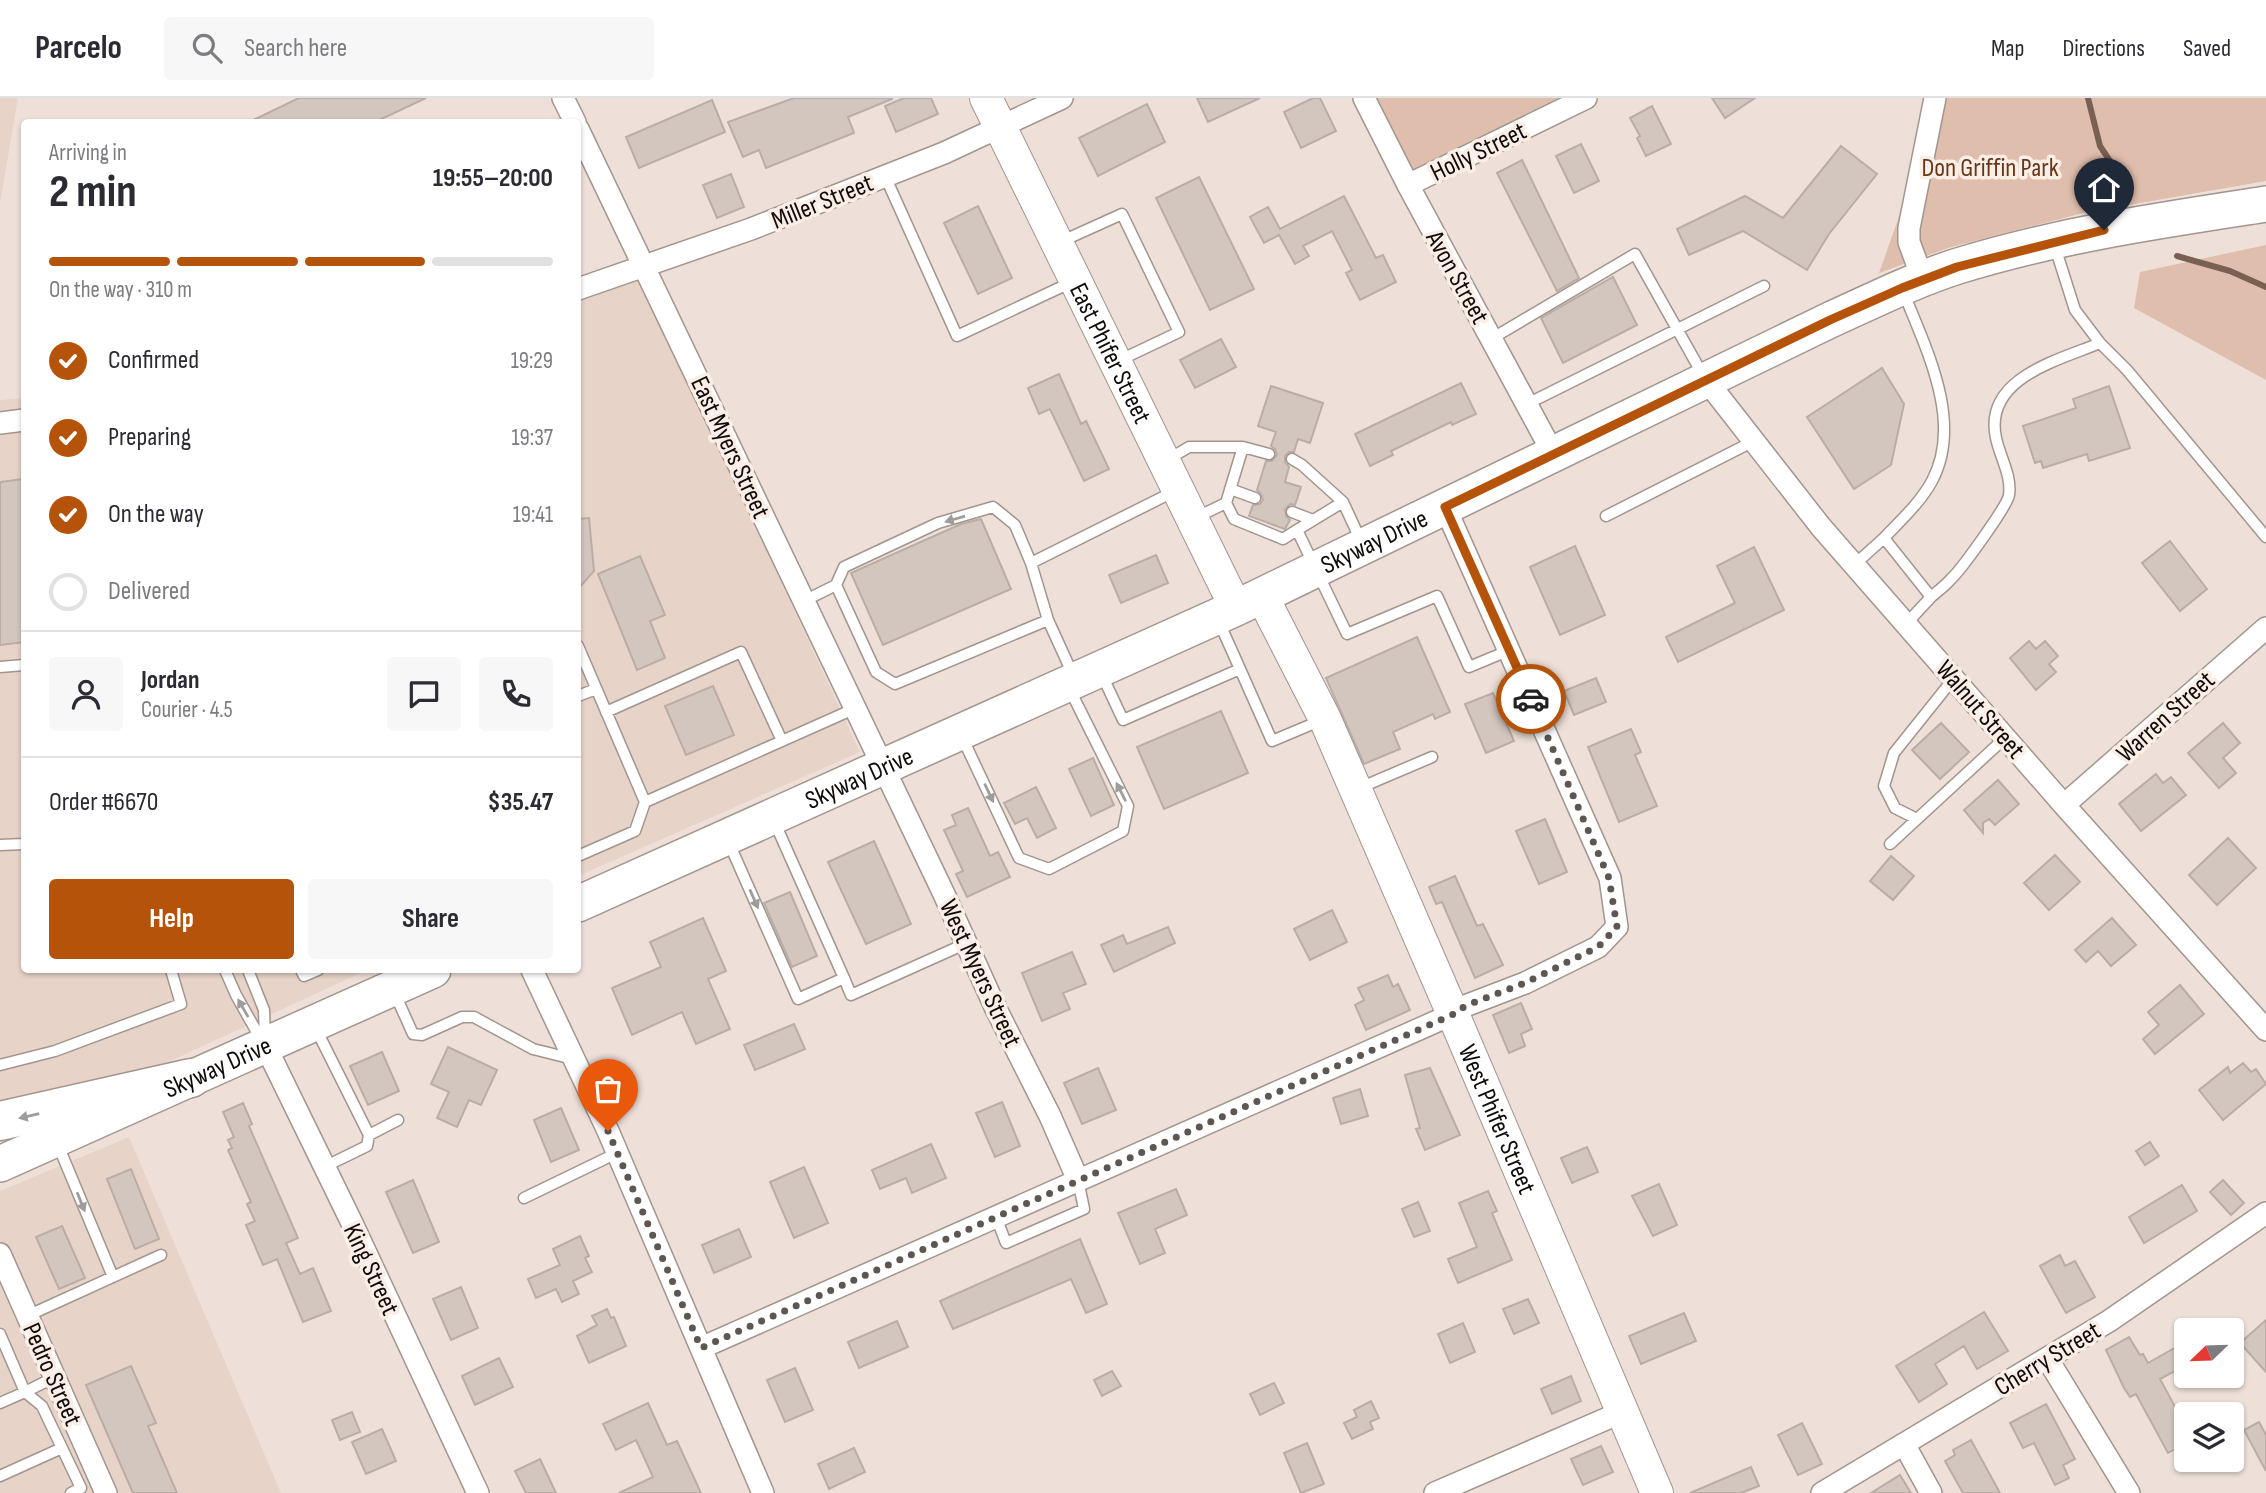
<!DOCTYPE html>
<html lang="en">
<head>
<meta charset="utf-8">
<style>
  :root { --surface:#fff; --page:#f7f7f7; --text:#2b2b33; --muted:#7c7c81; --line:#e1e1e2; --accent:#b45309 }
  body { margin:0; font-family:"Sofia Sans Condensed",sans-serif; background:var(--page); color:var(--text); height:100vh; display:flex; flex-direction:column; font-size:26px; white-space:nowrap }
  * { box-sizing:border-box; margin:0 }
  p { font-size:23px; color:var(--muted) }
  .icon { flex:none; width:38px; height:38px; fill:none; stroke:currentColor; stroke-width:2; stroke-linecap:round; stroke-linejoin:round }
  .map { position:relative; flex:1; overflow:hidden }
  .side { position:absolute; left:21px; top:21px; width:560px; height:854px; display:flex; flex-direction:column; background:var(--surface); border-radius:7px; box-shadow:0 2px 5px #0004 }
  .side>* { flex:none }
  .needle { width:46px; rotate:247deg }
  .buttons { position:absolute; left:2174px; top:1220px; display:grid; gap:14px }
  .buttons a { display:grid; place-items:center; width:70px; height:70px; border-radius:7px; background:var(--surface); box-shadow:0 2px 5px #0004; font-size:35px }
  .pin { position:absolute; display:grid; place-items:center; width:60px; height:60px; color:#fff; margin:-72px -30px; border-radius:50% 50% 50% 0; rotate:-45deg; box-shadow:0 0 7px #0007 }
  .pin .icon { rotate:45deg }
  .courier { position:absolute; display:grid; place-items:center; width:70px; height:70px; margin:-35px; border:5px solid #b45309; border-radius:50%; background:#fff; color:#222; box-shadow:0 2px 9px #0007 }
  .headline em { font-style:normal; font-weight:700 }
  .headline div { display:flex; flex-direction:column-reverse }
  .headline { display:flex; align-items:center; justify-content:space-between; height:119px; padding:0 28px }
  h1 { font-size:46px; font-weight:700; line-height:52px }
  .bar { display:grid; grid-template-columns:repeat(4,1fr); gap:10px 7px; align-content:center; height:84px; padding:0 28px }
  .bar i { height:9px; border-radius:5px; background:var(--line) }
  .bar .selected { background:var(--accent) }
  .bar p { grid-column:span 4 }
  .line { display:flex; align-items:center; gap:18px; padding:0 28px; border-top:2px solid var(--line) }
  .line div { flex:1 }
  .round { display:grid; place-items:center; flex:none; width:74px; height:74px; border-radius:7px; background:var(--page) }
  ol { padding:0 28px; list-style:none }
  li { display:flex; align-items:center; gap:21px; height:77px }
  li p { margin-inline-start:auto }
  li .icon { padding:7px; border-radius:50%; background:var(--accent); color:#fff; stroke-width:4 }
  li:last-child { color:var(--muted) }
  li i { width:38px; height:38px; border:4px solid var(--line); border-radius:50% }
  .primary-button { display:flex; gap:14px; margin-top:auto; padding:14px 28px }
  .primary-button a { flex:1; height:80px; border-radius:7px; background:var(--accent); color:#fff; font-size:28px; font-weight:700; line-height:80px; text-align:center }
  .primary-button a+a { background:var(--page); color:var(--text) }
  header { display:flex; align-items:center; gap:42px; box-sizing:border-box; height:98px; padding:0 35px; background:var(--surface); border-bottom:2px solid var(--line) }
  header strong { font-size:33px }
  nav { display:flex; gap:38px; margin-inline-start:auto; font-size:24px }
  .search { width:490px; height:63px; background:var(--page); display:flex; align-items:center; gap:18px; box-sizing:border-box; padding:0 24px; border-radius:7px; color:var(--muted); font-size:26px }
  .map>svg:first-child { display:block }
</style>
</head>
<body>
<header>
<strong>Parcelo</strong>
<div class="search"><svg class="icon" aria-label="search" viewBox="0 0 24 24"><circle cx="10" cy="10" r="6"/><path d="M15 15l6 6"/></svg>Search here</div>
<nav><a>Map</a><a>Directions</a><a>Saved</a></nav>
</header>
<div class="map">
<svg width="2266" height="1395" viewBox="0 0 2266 1395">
  <rect width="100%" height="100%" fill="#eee0d9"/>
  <path fill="#e8d3c8" d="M0,0H18L0,105Z
    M641,182L860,654L578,778V199Z
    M24,300V872H367L164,966L0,1013V302Z
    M129,1039L281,1395H0V1093Z"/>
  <path fill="#e0bead" d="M1370,0H1569L1410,77Z
    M1941,0H2266V83L2083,115L1951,149L1879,175Z
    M2266,147V282L2134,210L2140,174Z"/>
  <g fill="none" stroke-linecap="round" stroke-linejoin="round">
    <path stroke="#7a6052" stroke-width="6" d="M2088,0L2100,48L2124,84
      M2177,158L2230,173L2266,189"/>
  </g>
  <path fill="#d3c6bf" stroke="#baada6" stroke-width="2" d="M299,0H426L375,24H249Z
    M794,0H892V1L848,19L854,35L766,70L759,52L743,59L728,24Z
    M904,0H931L938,16L896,34L885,8Z
    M1197,0H1260L1208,24Z
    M1313,0H1320L1336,33L1301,50L1284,14Z
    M1712,0H1755L1725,20Z
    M712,2L725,34L639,70L626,39Z
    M1147,6L1165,44L1098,78L1079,40Z
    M1652,8L1671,46L1646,58L1637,40L1640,38L1630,20Z
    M1581,46L1599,83L1574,95L1556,58Z
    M1841,48L1877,76L1829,136L1807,172L1743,133L1689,157L1677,131L1745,98L1783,120Z
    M1522,62L1579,180L1557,193L1497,75Z
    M731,76L744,109L717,120L703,87Z
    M1199,79L1254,191L1210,212L1156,100Z
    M1344,98L1376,160L1383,157L1396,184L1360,202L1346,175L1352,172L1332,133L1303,148L1309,158L1295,166L1279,137L1264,145L1250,119L1268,109L1280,131Z
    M978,108L1012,180L978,196L944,125Z
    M1613,179L1637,227L1563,265L1541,220Z
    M1221,241L1236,269L1195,290L1180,262Z
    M1882,270L1904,306L1891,367L1854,391L1807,319Z
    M1059,276L1081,326L1086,323L1109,371L1084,383L1050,311L1039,316L1028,290Z
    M1461,285L1476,316L1452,327L1451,324L1391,353L1393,357L1370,368L1355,336Z
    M1271,288L1323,305L1310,345L1298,341L1294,354H1289L1285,358V364L1289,369L1285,384L1301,389L1295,407L1290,406L1285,411L1286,418L1290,422L1285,431L1249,418L1253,407L1260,406L1263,402L1261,396L1257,392L1266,363H1272L1277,357L1275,351L1271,348L1276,334L1258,328Z
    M2109,288L2130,350L2089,363L2087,356L2043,370L2041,363L2035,365L2023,328L2076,310L2073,301Z
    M24,381V544L0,547V384Z
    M589,420L594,473L578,491V421Z
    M981,421L1011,491L883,547L851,475L961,426Z
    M2170,443L2207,491L2180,513L2142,465Z
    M1575,448L1605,517L1560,537L1530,469Z
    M1754,449L1784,512L1678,564L1666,539L1735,505L1717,468Z
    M1156,457L1168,485L1121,505L1109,477Z
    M640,458L665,517L650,523L665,560L637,572L598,476Z
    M1417,539L1450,614L1435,621L1433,616L1393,634L1400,651L1364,666L1326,580Z
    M2029,543L2036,551L2045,543L2058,558L2049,566L2056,574L2036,592L2010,560Z
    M1596,580L1606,604L1574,617L1564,593Z
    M713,588L734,637L686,657L665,608Z
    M1493,595L1514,643L1486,655L1465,606Z
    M1221,613L1248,675L1164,711L1137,649Z
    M1941,625L1969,654L1940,681L1912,652Z
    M2223,625L2240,645L2223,660L2236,675L2219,690L2188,655Z
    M1631,631L1641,654L1635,657L1657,708L1619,724L1588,649Z
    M1093,660L1114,707L1091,718L1069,671Z
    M2156,676L2163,685L2171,679L2186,697L2141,733L2119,706Z
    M1998,682L2019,706L1995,727L1989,721L1983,725V735L1964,712Z
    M1036,689L1056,730L1037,740L1027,720L1015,726L1004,705Z
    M968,710L990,758L998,754L1010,779L967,799L956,776L963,773L944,732L956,727L952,717Z
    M1545,721L1567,774L1539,786L1516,733Z
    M2228,740L2256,770L2217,807L2189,777Z
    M874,743L911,826L866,846L828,764Z
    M2055,757L2080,784L2049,812L2024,785Z
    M1891,758L1914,778L1893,802L1870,783Z
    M1455,778L1477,828L1483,826L1503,867L1475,880L1442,804L1436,806L1429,789Z
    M790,794L817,858L792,869L764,805Z
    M1332,812L1347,844L1310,862L1294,831Z
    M703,820L726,873L708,881L730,931L696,946L682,914L632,937L612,890L661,869L650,844Z
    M2112,820L2136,847L2111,868L2098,853L2086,864L2075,852Z
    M1168,829L1175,845L1114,874L1101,847L1123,837L1127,846Z
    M1072,854L1086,886L1063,895L1070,911L1042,923L1022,875Z
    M1388,877L1393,889L1398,886L1410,912L1366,932L1355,907L1364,902L1358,890Z
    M2180,887L2204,916L2155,956L2143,941L2159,927L2148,914Z
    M1521,905L1532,931L1521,936L1525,948L1509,955L1493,917Z
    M794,926L805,951L755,972L744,947Z
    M448,949L497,972L481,1007L469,1002L457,1029L437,1020L449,994L431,986Z
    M382,954L399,993L368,1007L350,968Z
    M2243,965L2251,974L2256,971L2266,986L2223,1022L2199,992L2228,969L2230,975Z
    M1098,970L1116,1012L1082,1026L1064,985Z
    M1430,970L1460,1037L1425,1052L1416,1031L1420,1030L1405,977Z
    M1360,991L1368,1018L1341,1026L1333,1000Z
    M1002,1004L1020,1048L995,1059L976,1015Z
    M243,1005L252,1026L249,1028L298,1140L286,1145L300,1176L313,1170L331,1213L303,1224L277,1161L263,1167L246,1127L255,1123L247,1106L251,1104L228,1052L232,1050L228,1042L234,1039L223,1014Z
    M561,1010L579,1052L551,1064L534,1022Z
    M2150,1044L2159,1058L2145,1067L2136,1053Z
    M931,1046L946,1080L912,1095L906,1080L880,1091L872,1072Z
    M1587,1049L1598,1074L1572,1085L1561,1060Z
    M804,1069L828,1125L794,1140L770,1084Z
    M131,1071L159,1141L135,1151L107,1081Z
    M413,1082L439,1144L413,1155L386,1094Z
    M2223,1082L2244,1105L2231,1117L2210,1094Z
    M1659,1086L1677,1127L1653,1138L1632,1098Z
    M2182,1087L2197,1113L2144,1145L2129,1119Z
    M1176,1091L1187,1117L1155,1131L1165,1155L1140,1166L1118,1115Z
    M1488,1093L1497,1113L1492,1115L1512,1162L1458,1185L1448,1161L1477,1149L1459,1105Z
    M1418,1104L1430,1133L1414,1139L1402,1111Z
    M62,1128L85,1180L59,1191L36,1139Z
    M739,1131L751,1159L714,1175L702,1147Z
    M580,1138L589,1158L585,1160L592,1174L573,1183L579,1196L562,1204L556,1191L536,1200L528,1181L560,1167L553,1151Z
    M1080,1141L1107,1206L1086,1215L1071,1181L953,1231L940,1203Z
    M2060,1157L2065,1168L2075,1163L2095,1199L2066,1215L2040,1168Z
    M461,1189L478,1230L451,1242L433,1201Z
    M1528,1201L1539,1225L1514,1236L1503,1211Z
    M607,1211L611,1220L614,1219L626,1248L589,1265L577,1238L597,1227L592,1218Z
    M1984,1214L2008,1253L1977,1271L1964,1248L1935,1266L1947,1286L1919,1304L1896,1268Z
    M1684,1215L1696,1243L1641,1266L1629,1238Z
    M2266,1222V1274L2240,1245Z
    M897,1223L908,1249L859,1270L848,1244Z
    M1463,1225L1475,1254L1450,1265L1438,1236Z
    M2129,1239L2140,1257L2143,1256L2148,1265L2178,1248L2186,1262V1267L2160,1281L2186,1329V1345L2168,1355L2136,1296L2130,1299L2124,1290L2106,1252Z
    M499,1260L513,1289L475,1307L462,1278Z
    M131,1268L156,1325L148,1328L177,1395H133L86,1287Z
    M795,1270L813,1312L785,1324L767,1282Z
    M1112,1273L1121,1288L1102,1298L1094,1282Z
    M1571,1278L1581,1303L1552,1316L1541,1291Z
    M1274,1285L1284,1305L1260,1317L1250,1296Z
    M1371,1303L1379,1320L1370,1324L1373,1331L1352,1341L1344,1325L1357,1319L1354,1312Z
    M648,1305L667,1347L677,1343L701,1395H619L653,1379L636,1342L616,1352L603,1326Z
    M2046,1306L2075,1361L2063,1367L2069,1380L2055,1387L2034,1345L2023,1350L2010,1325Z
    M352,1314L360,1334L340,1342L332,1322Z
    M2259,1324L2266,1337V1373L2244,1332Z
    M1802,1325L1822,1366L1798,1377L1778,1337Z
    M382,1331L396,1363L366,1376L352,1344Z
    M1971,1342L2000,1395H1963L1945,1363L1955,1357L1953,1352Z
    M1307,1345L1324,1386L1301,1395L1284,1355Z
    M1601,1348L1613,1374L1583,1387L1571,1361Z
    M854,1350L865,1374L829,1391L818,1366Z
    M540,1361L556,1395H526L515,1373Z
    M1751,1369L1759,1388L1741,1395H1690Z
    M1900,1377L1911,1395H1871Z"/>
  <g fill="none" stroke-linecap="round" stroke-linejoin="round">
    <g stroke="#a1958e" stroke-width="13">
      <path id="lane" d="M885,78L957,238L1072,184
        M1060,144L1122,116L1179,234L1118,263
        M2054,146L2075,212L2100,245L2127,272L2266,439
        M1491,241L1635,156L1704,279
        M1527,306L1764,188
        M1243,349L1269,356
        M1292,361L1302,367L1343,404
        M1167,362L1189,349H1243L1226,405L1195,420
        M1230,391L1255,400
        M1226,405L1234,421L1283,441L1297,432
        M1292,414L1313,422
        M1606,418L1754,343
        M1884,440C1901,422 1920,405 1932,383C1964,323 1925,249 1903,193
        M1361,443L1343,404L1297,432L1347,536L1437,498L1469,569L1510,552
        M1854,467L1884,440L1931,499L1906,526
        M836,487L844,469L938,425L993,409L1015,427L1031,465
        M1931,499C1938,493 1945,488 1951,481C1961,472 2008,407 2009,397C2012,378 2000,359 1996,340C1983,280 2059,262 2100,245
        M804,503L836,487L876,574L895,586L1048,522L1074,579
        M1048,522L1031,465L1175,393
        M578,548L645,704L856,610
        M0,569L24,567
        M1240,571L1272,643L1322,622
        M1102,577L1123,622L1240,571L1219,524
        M578,598L596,591
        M606,614L741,554L782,643
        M962,639L1019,760L1049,771L1123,733L1128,708L1070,592
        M1357,691L1432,659
        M1917,721L1895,710L1884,688L1894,655L1954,580
        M729,745L798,901L844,880L774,723
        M1890,746L2006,639
        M0,747L24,746
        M578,758L635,733L645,704
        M225,872L236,897L263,945
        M248,872L264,912L265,941
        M301,872L304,878L318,872
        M844,880L851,897L967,845
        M395,896L413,936L422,937L462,919H474L533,951L573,961
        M315,929L369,1037L367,1048L324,1069
        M0,967L55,953L181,906L171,872
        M369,1037L398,1022
        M58,1047L113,1179
        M524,1100L617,1055
        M996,1119L1006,1145L1084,1111L1078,1082
        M27,1218L161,1157
        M0,1236L25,1294L0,1305
        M62,1350L81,1390L71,1395
        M0,1378L62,1350L42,1308L25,1294L55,1279"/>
    </g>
    <g stroke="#a1958e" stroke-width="24">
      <path id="street" d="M563,0L575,24
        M1364,0L1408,87L1554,357
        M578,31L943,794L996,911L1050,1018L1078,1082
        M1408,87L1586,0
        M1923,182L1909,144V130L1935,0
        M578,191L751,131L944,55L1062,0
        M1706,282L1821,429L2064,707L2266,932
        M0,325L24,322
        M2064,707L2266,530
        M532,872L608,1033L763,1395
        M265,947L352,1125L478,1395
        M0,1156L106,1395
        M701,1250L1453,916L1465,908L1525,885L1598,849L1617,829L1610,780L1445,409
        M2047,1260L2129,1395
        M1904,1346L1931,1395
        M1435,1395L1622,1314
        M1822,1395L2109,1223L2266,1115"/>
    </g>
    <g stroke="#a1958e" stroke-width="34">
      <g id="secondary">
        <path id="s1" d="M986,0L1236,510"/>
        <path id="s2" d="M1262,498L1325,621L1453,916L1657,1395"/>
      </g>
    </g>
    <g stroke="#a1958e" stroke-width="38">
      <g id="primary">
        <path id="s3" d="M578,806L1236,510L1830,222C1872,203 1914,182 1958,168C2058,137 2162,122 2266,106"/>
        <path id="s4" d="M0,1066L433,872"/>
      </g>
    </g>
    <g stroke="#a1958e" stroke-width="41">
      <path id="highway" d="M0,1023L191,980"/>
    </g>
    <use href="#lane" stroke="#fff" stroke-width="10"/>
    <use href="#street" stroke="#fff" stroke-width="21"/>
    <use href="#secondary" stroke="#fff" stroke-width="32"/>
    <use href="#primary" stroke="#fff" stroke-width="35"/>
    <use href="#highway" stroke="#fff" stroke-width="38"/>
  </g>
  <defs><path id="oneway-solid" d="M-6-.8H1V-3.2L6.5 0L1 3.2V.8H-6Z" transform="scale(1.75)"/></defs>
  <g fill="#9f9d9c">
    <use href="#oneway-solid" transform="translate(955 421) rotate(164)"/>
    <use href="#oneway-solid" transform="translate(1121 694) rotate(-117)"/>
    <use href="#oneway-solid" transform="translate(989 695) rotate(65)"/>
    <use href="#oneway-solid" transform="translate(754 801) rotate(66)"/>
    <use href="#oneway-solid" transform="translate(243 910) rotate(-120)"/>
    <use href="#oneway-solid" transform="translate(29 1018) rotate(167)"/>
    <use href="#oneway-solid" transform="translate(81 1104) rotate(68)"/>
  </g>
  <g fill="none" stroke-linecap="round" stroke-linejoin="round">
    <path stroke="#5d5651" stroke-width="7" stroke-dasharray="0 12.6" d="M608,1033L701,1250L1454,916L1465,908L1525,885L1598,849L1617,829L1609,780L1531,601"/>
    <path stroke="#b45309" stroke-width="9" d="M1531,601L1445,409L1830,222L1902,190L1957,169L2104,132"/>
  </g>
  <g text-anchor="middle" stroke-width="7" stroke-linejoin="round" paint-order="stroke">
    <g font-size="26" fill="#0f0b08" stroke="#fbeee6">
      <text transform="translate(1478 53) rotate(-26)" y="9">Holly Street</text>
      <text transform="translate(822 103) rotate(-22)" y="9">Miller Street</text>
      <text transform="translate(1458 179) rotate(61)" y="9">Avon Street</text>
      <text dy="9" stroke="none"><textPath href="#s1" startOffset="284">East Phifer Street</textPath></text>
      <text transform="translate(731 349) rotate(65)" y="9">East Myers Street</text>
      <text dy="9" stroke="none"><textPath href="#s3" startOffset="875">Skyway Drive</textPath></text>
      <text transform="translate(1981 611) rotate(49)" y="9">Walnut Street</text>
      <text transform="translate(2165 618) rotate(-42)" y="9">Warren Street</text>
      <text dy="9" stroke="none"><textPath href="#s3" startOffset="308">Skyway Drive</textPath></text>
      <text transform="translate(981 875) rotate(65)" y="9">West Myers Street</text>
      <text dy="9" stroke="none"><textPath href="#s4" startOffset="238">Skyway Drive</textPath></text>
      <text dy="9" stroke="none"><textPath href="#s2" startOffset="574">West Phifer Street</textPath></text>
      <text transform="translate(372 1171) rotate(65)" y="9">King Street</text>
      <text transform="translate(2047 1260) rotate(-31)" y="9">Cherry Street</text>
      <text transform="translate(53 1276) rotate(66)" y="9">Pedro Street</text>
    </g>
    <g font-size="26" fill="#683618" stroke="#fbeee6">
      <text x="1990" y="78">Don Griffin Park</text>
    </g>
  </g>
</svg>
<div class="buttons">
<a><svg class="needle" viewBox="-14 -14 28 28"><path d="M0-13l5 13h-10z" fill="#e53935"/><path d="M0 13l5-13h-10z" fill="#7c7c81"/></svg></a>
<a><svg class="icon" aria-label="layers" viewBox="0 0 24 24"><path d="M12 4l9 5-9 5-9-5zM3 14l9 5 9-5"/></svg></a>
</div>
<div class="pin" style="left:608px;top:1033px;background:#ea580c"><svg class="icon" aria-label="bag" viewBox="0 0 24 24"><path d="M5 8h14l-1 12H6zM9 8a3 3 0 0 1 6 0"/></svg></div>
<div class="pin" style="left:2104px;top:132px;background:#1f2937"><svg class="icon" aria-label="home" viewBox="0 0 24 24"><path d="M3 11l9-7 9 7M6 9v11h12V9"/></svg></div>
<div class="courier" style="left:1531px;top:601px"><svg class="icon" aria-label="car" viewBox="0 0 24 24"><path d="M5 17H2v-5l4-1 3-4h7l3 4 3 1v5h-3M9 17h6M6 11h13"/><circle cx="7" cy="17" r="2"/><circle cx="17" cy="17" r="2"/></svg></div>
<section class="side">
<div class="headline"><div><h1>2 min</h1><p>Arriving in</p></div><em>19:55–20:00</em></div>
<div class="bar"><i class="selected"></i><i class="selected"></i><i class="selected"></i><i></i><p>On the way · 310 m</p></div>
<ol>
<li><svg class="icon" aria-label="check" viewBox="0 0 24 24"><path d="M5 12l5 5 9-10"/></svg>Confirmed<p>19:29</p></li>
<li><svg class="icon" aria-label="check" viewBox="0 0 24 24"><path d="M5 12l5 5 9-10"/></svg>Preparing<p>19:37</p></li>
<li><svg class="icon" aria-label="check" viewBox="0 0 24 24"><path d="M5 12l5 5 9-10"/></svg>On the way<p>19:41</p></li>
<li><i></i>Delivered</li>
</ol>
<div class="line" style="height:126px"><a class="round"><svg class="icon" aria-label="person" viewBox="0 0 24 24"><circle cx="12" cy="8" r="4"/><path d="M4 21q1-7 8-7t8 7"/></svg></a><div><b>Jordan</b><p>Courier · 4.5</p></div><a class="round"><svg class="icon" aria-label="chat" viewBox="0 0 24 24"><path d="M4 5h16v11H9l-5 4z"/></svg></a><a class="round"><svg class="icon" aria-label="phone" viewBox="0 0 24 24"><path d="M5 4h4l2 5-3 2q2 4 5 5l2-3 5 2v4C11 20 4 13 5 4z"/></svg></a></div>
<div class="line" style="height:91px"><div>Order #6670</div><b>$35.47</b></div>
<div class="primary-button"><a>Help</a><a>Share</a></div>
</section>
</div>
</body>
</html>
